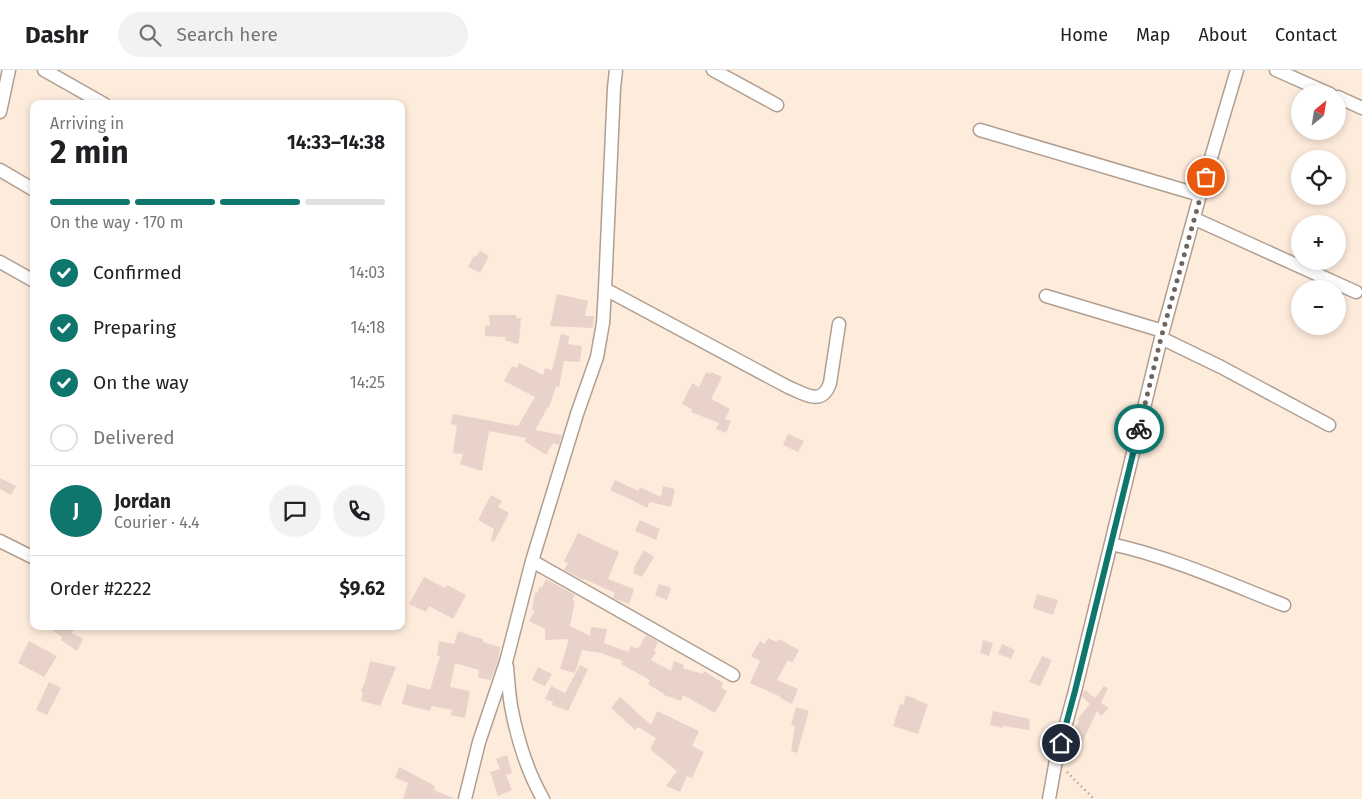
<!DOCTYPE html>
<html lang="en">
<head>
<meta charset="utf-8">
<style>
  :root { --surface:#fff; --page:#f2f2f2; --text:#202124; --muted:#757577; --line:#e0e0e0; --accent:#0f766e }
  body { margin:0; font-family:"Fira Sans",sans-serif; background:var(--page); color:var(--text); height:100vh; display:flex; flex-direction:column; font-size:19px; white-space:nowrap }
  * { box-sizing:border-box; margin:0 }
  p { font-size:16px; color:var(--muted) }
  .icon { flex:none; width:28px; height:28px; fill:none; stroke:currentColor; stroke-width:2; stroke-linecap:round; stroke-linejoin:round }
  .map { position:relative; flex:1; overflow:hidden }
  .panel { position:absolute; left:30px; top:30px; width:375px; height:530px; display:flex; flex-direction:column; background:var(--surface); border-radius:10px; box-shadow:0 2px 8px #0003 }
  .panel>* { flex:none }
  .needle { width:32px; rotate:30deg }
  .fabs { position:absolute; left:1291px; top:15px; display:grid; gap:10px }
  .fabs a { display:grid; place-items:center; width:55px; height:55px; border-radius:50%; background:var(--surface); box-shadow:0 2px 8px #0003; font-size:25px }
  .pin { position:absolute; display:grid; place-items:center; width:42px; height:42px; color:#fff; margin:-21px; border:2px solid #fff; border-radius:50%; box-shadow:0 1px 5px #0007 }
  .courier { position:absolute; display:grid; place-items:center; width:50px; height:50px; margin:-25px; border:4px solid #0f766e; border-radius:50%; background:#fff; color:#222; box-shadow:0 1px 6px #0007 }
  .summary em { font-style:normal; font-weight:700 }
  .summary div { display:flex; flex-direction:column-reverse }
  .summary { display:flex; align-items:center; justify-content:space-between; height:85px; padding:0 20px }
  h1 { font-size:32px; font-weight:700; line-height:38px }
  .bar { display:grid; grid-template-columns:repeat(4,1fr); gap:8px 5px; align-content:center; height:60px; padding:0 20px }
  .bar i { height:6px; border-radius:4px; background:var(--line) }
  .bar .active { background:var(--accent) }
  .bar p { grid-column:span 4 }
  .line { display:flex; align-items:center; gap:12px; padding:0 20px; border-top:1px solid var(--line) }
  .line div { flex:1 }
  .round { display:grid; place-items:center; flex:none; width:52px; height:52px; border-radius:26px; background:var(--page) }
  ol { padding:0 20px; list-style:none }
  li { display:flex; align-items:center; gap:15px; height:55px }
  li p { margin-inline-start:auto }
  li .icon { padding:5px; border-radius:50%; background:var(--accent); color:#fff; stroke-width:4 }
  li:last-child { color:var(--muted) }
  li i { width:28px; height:28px; border:2px solid var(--line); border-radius:50% }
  header { display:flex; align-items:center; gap:30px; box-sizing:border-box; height:70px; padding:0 25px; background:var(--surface); border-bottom:1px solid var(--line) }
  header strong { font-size:24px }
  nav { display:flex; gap:28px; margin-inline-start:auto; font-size:18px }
  .search { width:350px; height:45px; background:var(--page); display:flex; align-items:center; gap:12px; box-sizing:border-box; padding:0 18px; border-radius:28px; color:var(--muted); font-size:19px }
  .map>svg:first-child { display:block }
</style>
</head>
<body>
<header>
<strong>Dashr</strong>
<div class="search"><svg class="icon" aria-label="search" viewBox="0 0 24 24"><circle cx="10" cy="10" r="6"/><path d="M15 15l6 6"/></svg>Search here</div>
<nav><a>Home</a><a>Map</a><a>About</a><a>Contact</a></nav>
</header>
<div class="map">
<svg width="1362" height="729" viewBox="0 0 1362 729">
  <rect width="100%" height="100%" fill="#fdebdc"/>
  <path fill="#e9d2ca" d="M480,181L489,186L480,203L468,197L474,186L476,187Z
    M557,224L588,231L585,246H594L593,258L550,256Z
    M489,245H516V248H521L519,272L517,274L505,270V267L485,266V255L490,256Z
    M561,264L569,266L568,274L582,276L580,292L564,291L559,317L556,316L549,338L548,337L535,360L562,365L559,375L553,373L546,385L524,371L526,368L489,361L482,401L460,394L463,384L453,383L457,355L451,354L453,344L518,356L535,327L504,311L512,296L517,298L519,293L543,305L545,298L552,300Z
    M706,302L710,304L711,302L722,307L711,329L730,339L725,349L731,351L726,363L716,359L719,353L691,342L692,339L682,334L692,313L699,317Z
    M788,364L804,371L798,382L783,375Z
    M0,408L16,416L11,425L0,419Z
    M615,410L638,421L640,417L661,427L663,416L675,419L671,437L650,432L647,438L624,426V427L610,420Z
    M491,425L502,431L498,437L509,443L494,472L491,470L494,459L478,450Z
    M640,450L660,459L656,470L635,461Z
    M578,463L619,482L608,509L634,519L629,534L613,528L615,523L584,509L583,510L564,500L568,493L564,491Z
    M644,480L654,487L642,507L633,503L634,498V497Z
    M424,507L445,518L447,515L466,525L453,549L429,536L426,542L409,534Z
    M546,509L575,525L572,530L575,531L570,556L590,566L591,557L607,559L604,573L628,582L631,576L638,579L646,565L658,572L654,581L656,582L651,590L671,601L674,591L684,595L683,598L703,604L704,601L723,613L721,618L727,621L715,643L683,625L681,631L664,625V624L648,614L650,610L621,594L623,591L601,583L582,580L575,603L560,599L569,569L545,570V559L529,551L535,540H532L535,522L538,523L539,517H542Z
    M659,514L671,518L667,530L655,525Z
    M1037,524L1058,530L1053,545L1033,538Z
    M46,556H68L74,560L71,563L83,569L77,581L61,570L62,567Z
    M458,561L475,567L483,569V572L500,577L498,592L491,610L478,608L479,600L455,593L450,617L470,621L465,648L451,645L452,640L432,636L430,641L402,634L407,614L430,620L440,586H437L439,571L454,574Z
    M768,568L777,572L779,569L799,580L792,593L788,590L777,610L798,619L792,634L780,628L781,627L750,613L760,591L751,586L760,571L765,574Z
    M983,570L993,573L989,586L980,583Z
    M29,571L57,586L44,607L18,593Z
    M1002,574L1015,580L1011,589L998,584Z
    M1042,586L1052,590L1040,616L1029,612Z
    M370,591L396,597L380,636L361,631L363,622L361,621L365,612Z
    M580,595L588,599L568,641L552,635L553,632L545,629L551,616L565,623Z
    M538,597L552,604L545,616L532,610Z
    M49,612L61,618L47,645L36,640Z
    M1104,616L1108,618L1101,633L1109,638L1101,646L1097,641L1074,690L1066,686L1070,668L1079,651L1077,650L1090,634L1082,626L1083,623L1085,620L1095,628Z
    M906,625L916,629V630L928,634L918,664L893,656L900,634L903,635Z
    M620,627L651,655L657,641L699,661L692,676L704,682L692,708L687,706L680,722L666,716L677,701L650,679L656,668L638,657L635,660L611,638Z
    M796,637L809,641L797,683L791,681L795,656L791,655Z
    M993,641L1030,649L1029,660L1003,656V658L990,655Z
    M507,685L512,703L506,705L512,720L498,726L490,702L500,699L496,689Z
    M399,697L435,716L434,720L455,729H403L408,713L395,708Z"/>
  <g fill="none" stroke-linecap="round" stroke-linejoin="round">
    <g stroke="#b09f91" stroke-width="15">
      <path id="minor" d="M44,0L104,34
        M713,0L777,35
        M1276,0L1330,24
        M1338,27L1362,38
        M0,42L9,0
        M980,60L1200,125
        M0,100L34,120
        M1195,149L1356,222
        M0,192L34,211
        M605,219L788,317C805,324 822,337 830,313L839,254
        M1046,226L1163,261
        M1161,268L1221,297L1329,355
        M0,471L34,488
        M1111,474C1171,487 1228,513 1284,535
        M532,491L733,605
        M507,597C508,610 509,624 511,636C517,668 527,701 543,729
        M465,729L479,672L506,592L532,491L577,344L597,287L603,253L605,219L614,18L616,0
        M1049,729L1056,690L1075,621L1161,268L1200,125L1237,0"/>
    </g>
    <path stroke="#9a8d83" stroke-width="2.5" stroke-dasharray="1 4" stroke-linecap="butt" d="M1067,702L1094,729"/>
    <use href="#minor" stroke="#fff" stroke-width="12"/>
  </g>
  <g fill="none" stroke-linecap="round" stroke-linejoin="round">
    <path stroke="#70655d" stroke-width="5" stroke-dasharray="0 9" d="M1139,359L1161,268L1206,107"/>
    <path stroke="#0f766e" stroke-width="6" d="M1061,673L1075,621L1139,359"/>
  </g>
</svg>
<div class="fabs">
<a><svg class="needle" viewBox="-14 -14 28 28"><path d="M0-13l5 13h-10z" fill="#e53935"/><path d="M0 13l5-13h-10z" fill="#757577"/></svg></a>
<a><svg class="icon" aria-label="locate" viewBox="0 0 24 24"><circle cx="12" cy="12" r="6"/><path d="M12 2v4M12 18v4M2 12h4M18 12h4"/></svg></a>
<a>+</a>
<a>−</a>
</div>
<div class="pin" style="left:1206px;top:107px;background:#ea580c"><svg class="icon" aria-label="bag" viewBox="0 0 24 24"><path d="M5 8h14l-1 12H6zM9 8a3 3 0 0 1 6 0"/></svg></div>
<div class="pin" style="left:1061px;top:673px;background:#1f2937"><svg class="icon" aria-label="home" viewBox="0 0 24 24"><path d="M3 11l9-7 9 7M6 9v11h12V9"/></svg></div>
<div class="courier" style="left:1139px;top:359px"><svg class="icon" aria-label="bike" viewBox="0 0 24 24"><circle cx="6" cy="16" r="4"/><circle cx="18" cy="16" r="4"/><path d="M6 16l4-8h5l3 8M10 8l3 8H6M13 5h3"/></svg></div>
<section class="panel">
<div class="summary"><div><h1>2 min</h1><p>Arriving in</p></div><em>14:33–14:38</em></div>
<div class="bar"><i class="active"></i><i class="active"></i><i class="active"></i><i></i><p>On the way · 170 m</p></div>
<ol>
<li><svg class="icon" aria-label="check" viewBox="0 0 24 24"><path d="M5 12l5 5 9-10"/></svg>Confirmed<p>14:03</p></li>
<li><svg class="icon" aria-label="check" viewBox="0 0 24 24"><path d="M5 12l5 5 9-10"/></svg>Preparing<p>14:18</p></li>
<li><svg class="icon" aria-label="check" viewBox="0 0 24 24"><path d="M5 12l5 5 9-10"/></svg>On the way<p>14:25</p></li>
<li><i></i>Delivered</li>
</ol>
<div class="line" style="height:90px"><b class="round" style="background:var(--accent);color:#fff">J</b><div><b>Jordan</b><p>Courier · 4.4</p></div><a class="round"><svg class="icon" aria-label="chat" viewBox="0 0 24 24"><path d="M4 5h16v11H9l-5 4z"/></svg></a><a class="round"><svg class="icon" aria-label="phone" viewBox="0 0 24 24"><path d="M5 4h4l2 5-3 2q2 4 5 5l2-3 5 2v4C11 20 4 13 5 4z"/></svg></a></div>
<div class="line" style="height:65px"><div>Order #2222</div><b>$9.62</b></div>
</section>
</div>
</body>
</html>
